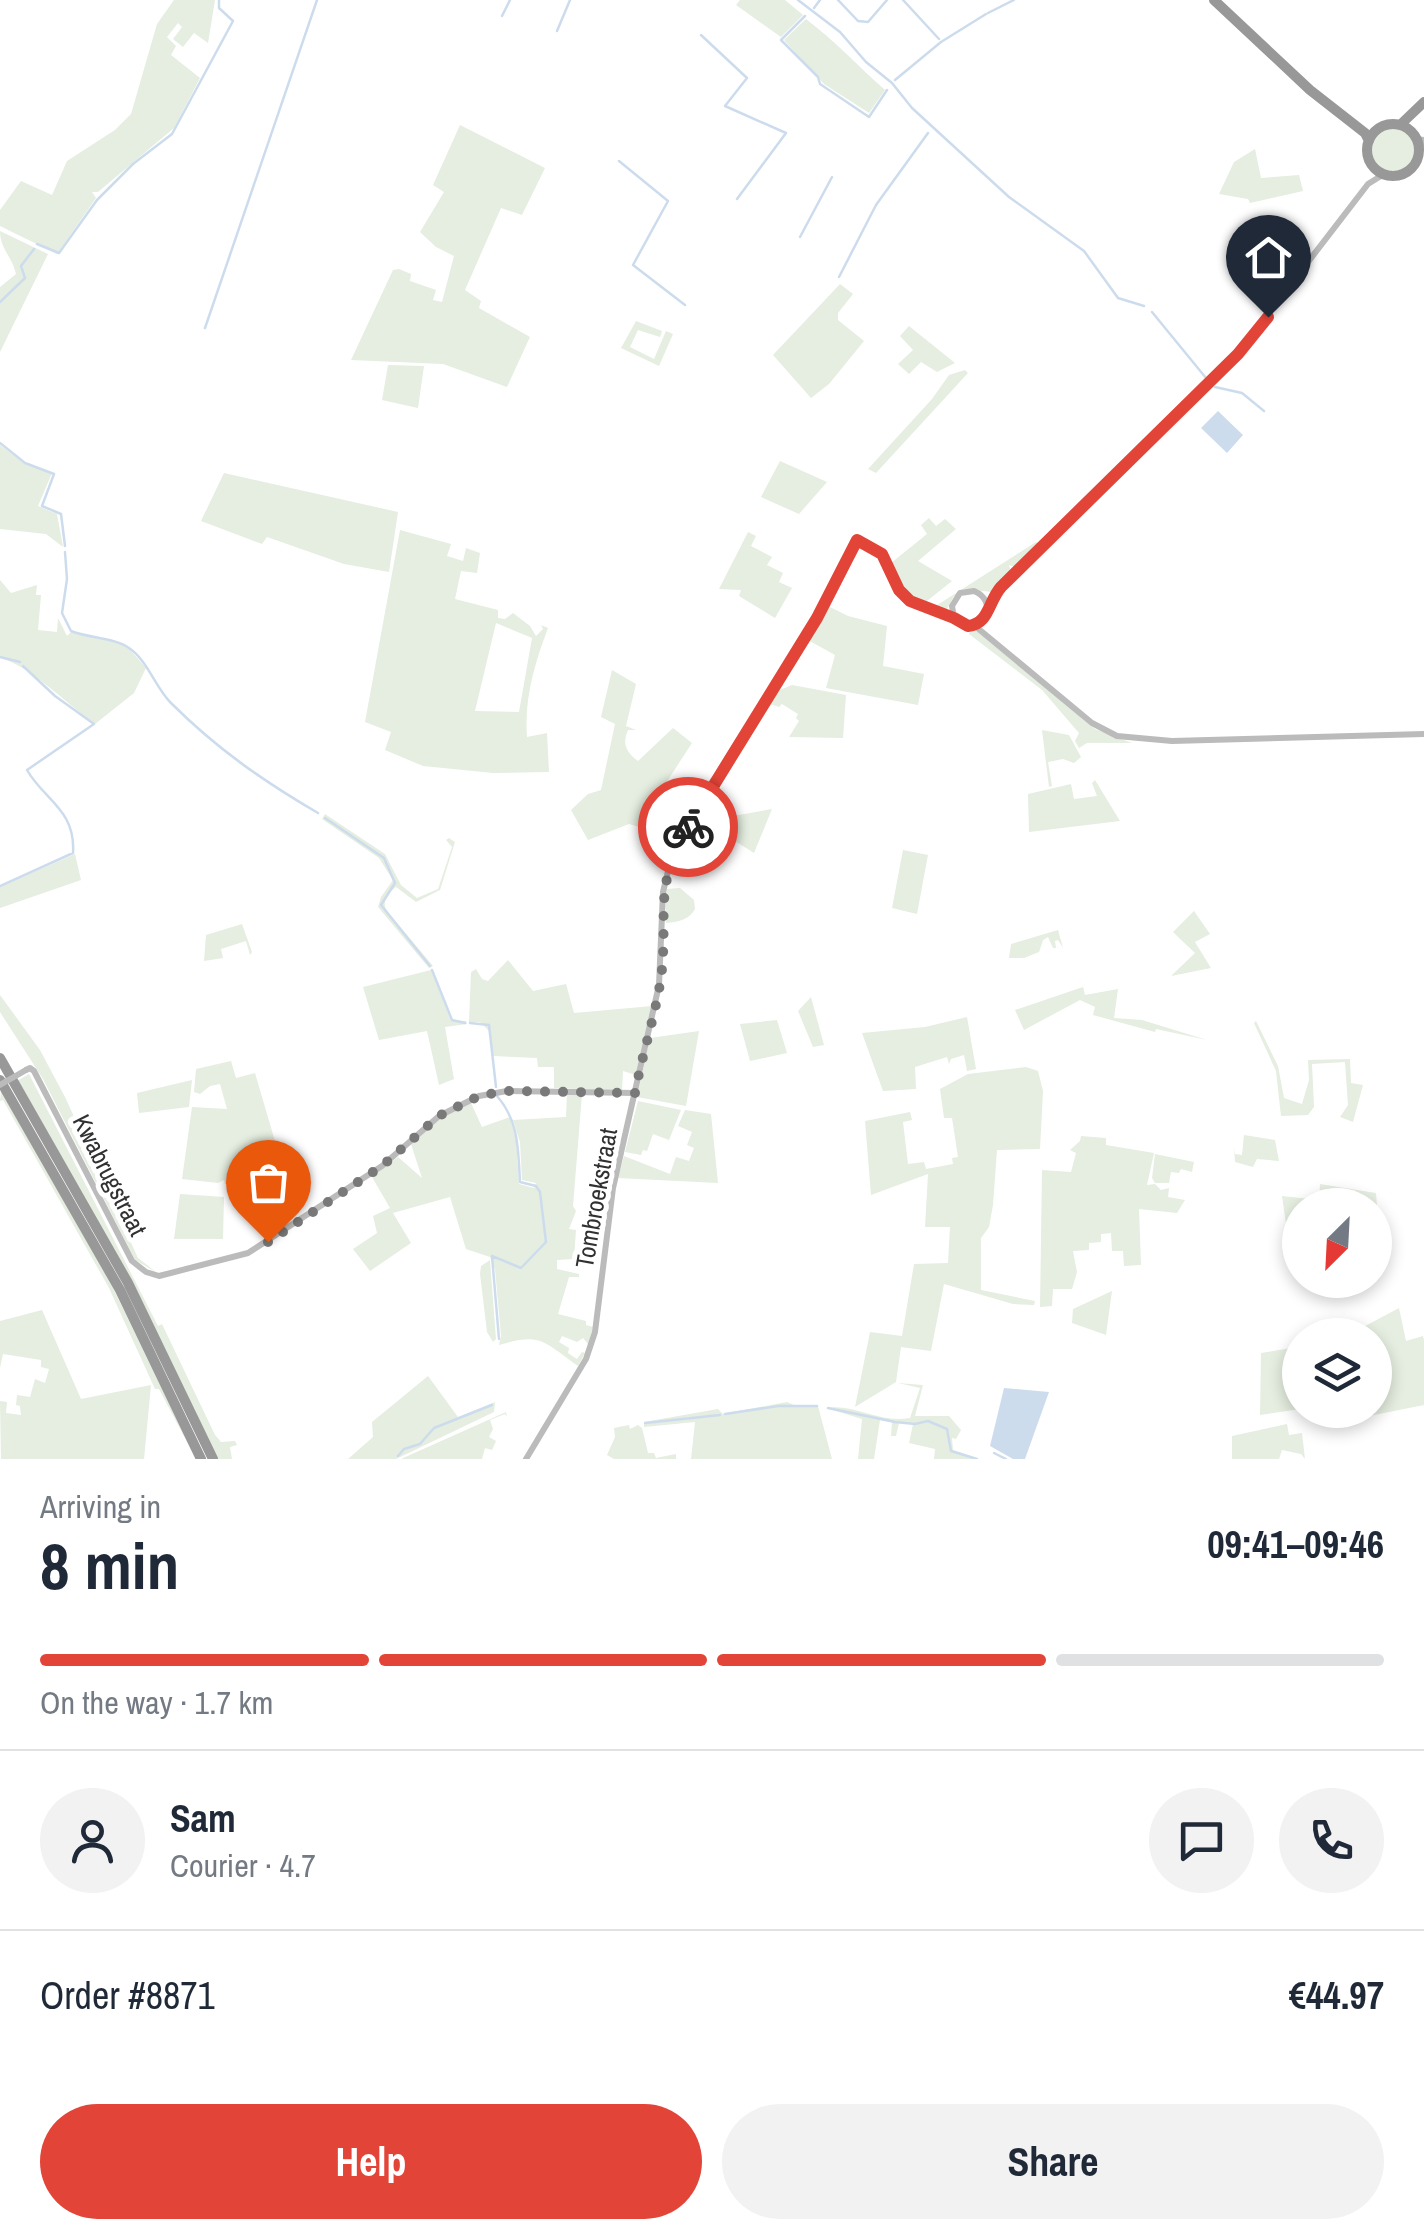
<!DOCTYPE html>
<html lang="en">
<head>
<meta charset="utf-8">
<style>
  :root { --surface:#fff; --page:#f2f2f3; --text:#1f2937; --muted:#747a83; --line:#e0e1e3; --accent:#e34438 }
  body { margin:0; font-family:"Archivo Narrow",sans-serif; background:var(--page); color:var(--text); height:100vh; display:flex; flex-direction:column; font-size:38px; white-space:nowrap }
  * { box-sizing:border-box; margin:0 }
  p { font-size:32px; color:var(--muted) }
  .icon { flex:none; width:55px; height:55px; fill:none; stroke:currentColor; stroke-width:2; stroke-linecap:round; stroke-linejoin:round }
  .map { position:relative; height:1459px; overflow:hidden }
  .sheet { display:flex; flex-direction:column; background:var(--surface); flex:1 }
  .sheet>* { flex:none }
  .needle { width:65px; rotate:204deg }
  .fabs { position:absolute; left:1282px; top:1188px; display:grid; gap:20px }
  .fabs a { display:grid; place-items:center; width:110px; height:110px; border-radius:50%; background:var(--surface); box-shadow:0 5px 15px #0003; font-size:50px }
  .pin { position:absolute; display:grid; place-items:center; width:85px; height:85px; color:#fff; margin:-102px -42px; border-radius:50% 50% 50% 0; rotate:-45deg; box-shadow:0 0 10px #0007 }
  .pin .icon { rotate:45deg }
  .courier { position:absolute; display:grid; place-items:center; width:100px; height:100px; margin:-50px; border:8px solid #e34438; border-radius:50%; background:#fff; color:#222; box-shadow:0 2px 12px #0007 }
  .summary em { font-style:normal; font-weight:700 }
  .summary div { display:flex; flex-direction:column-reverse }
  .summary { display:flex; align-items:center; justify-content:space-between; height:170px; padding:0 40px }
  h1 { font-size:65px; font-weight:700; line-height:75px }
  .bar { display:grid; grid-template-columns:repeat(4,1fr); gap:15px 10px; align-content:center; height:120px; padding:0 40px }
  .bar i { height:12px; border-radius:8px; background:var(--line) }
  .bar .selected { background:var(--accent) }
  .bar p { grid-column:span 4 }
  .line { display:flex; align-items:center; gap:25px; padding:0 40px; border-top:2px solid var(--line) }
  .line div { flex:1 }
  .round { display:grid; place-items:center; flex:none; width:105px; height:105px; border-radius:52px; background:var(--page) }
  .action { display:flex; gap:20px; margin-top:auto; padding:20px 40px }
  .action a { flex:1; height:115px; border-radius:60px; background:var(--accent); color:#fff; font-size:40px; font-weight:700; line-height:115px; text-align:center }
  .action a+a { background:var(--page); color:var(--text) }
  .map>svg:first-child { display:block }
</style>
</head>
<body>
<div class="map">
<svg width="1424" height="1459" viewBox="0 0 1424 1459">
  <rect width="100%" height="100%" fill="#fff"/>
  <path fill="#e5eee0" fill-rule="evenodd" d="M174,0H215L208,43L194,33L183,47L173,39L182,27L178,23L167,37L176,46L171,55L200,78L174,128L98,192H92L96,198L57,254L0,226V210L21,181L52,195L67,161L115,130L131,114L157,24Z
    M740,0H785L803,15L781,37L736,5Z
    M806,19C835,41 858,66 885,90L869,113L824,84L784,40Z
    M460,125L545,168L522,215L501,208L465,290L481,301L479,308L530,337L507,387L443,364L351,360L393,270L399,269L411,274L410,281L436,290L433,300L442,302L454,256L436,247L420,232L444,192L433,185Z
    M1371 150a22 22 0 1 1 44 0a22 22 0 1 1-44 0Z
    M1255,149L1261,178L1299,175L1303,191L1250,203L1248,199L1219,194L1234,162Z
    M0,231L48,254L0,352V287L16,274C12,256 0,249 0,231Z
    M840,284L853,294L838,313V320L864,341L829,384L811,398L773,355Z
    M636,321L662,331L660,337L638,330L630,347L654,359L666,331L673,334L659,366L621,348Z
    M909,326L955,363L937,372L921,362L909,374L898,364L913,350L900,336Z
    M388,365L424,366L418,408L382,400Z
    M965,370L968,373L876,473L868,469L932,399L949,375Z
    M0,445L25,464L52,473L38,506L57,514L63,547L46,534L0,529Z
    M780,461L827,482L799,514L761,497Z
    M224,473L398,512L389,572L344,564L267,537L262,544L201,521Z
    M929,518L936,526L945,519L956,529L918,561L952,581L922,605L906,594L891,563L927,534L921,525Z
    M400,530L451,544L447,556L463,561L466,548L480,553L477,573L461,571L455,599L498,610V618L505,619L513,613L530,626L536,636L543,629L541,625L548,628C535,663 524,698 527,737L547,733L549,772L493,773L423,766L385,750L391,732L365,722ZM496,623L532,638L519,712L475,711Z
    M748,532L756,536L751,546L772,557L767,565L783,573L779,582L792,588L775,618L739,596L741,590L719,589Z
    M1036,542L1039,544L1015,567L1009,565L1011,572L992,592L964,589L954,596L947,609H931Z
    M0,580L11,593L37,585L36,595H41L38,630L57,632L58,618L67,636L72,631L126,645L146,668L134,693L95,724C68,705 29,665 0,658Z
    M826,605L848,616L887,626L883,666L924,674L918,705L826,688L835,655L806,639Z
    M976,629L1095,729L1132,743H1087L1079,748L1075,741L1079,733L1042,690L969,634L970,629Z
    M612,670L636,684L626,726L636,730H628C622,744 626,752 638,761L673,728L692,743L666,783L681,792L658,832L629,824L588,840L571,810L588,794L601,790L615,724L601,717Z
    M792,685L846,695L843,738L789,737L799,721L796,718L798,714L782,704L779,707L767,703L773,693Z
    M1042,730L1069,735L1081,757L1074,763L1063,759L1048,762L1052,786L1049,787Z
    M1095,780L1120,821L1029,832L1028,794L1071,784L1074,799L1097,796L1092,783Z
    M705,805L733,816L772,809L754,853L724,834L687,837Z
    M325,814L385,854L401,885L417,898L438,889L452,847L446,840L449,838L455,842L440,890L416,902L396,887C388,893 381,901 387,911L433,966L429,968L378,907L381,897L393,880L379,858L322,819Z
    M903,850L928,855L917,914L892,908Z
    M75,854L81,880L0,908V887Z
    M680,888L694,900L695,909C689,920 678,922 666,923V889Z
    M1194,911L1210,934L1195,942L1211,968L1171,976L1195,953L1173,932Z
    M242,924L252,952L250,955L246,941L221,949L223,958L204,961L206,935Z
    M1058,930L1063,948L1058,940L1055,941L1056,948H1053L1048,937L1043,940L1039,952L1024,958H1009L1011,944Z
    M508,960L533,991L566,984L574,1013L652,1006L636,1075L623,1071L622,1091L554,1088V1067H538L537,1058L493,1056L490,1032L480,1022H469L471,972L476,969L482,979L488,981Z
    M431,970L451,1020L466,1021L467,1024L445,1027L454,1079L439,1085L427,1031L379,1040L363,987Z
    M1083,987L1085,995L1118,989L1114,1018L1142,1020L1207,1040L1156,1029L1155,1032L1093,1015L1095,1007L1080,1000L1024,1030L1015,1010Z
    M0,995L40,1050L66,1099L138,1258L156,1272L135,1260L43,1079L0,1012Z
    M811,997L824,1045L813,1047L798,1011Z
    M967,1017L976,1069L967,1071L964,1055L951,1059L949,1064L947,1057L915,1067L916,1089L883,1091L862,1033L925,1027Z
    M777,1020L787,1053L750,1061L740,1024Z
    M1256,1021L1278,1066L1284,1098L1302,1104L1309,1080L1308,1060L1350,1059L1351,1083L1363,1085L1353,1122L1340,1117L1348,1105L1345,1062L1312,1064L1314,1107L1308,1115L1281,1116L1276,1071L1254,1023Z
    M699,1031L686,1106L637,1097L650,1038Z
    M231,1061L236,1078L255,1073L284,1172L262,1181L261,1169L252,1155L236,1158L240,1185L225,1184L224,1180L218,1183L182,1179L192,1107L227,1109L220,1084L210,1086L200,1094L194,1092L196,1069Z
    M1026,1067L1038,1071L1043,1091L1040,1149L997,1150L993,1205L989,1227L981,1238V1290L1035,1301L1034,1305L1013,1304L944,1284L931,1351L901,1347L896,1382L855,1407L870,1332L902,1336L914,1264L948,1263L950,1227H925L928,1174L871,1195L865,1121L910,1112L912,1120L903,1122L908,1164L924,1162L926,1169L953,1164L952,1158L958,1157L952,1118H944L940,1089L968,1074Z
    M29,1074L158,1326L162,1324L215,1435L221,1442L235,1441L237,1445L230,1447L232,1459H217L17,1081Z
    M192,1080L189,1107L139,1113L137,1093Z
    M1,1090L112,1286L196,1459L159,1389H155L109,1288L3,1100L0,1101Z
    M567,1094H582L573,1206L576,1211L569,1229L576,1230L574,1259L557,1260V1269L579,1274V1277H569L558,1314L586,1321V1325L593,1327L588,1344L583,1338L577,1342L562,1336L559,1342L569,1348L568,1353L577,1359L582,1352L585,1353L578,1366C544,1342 541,1332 499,1345L501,1336L495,1269L490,1257L466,1249L450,1197L393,1213L411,1243L370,1271L353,1249L377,1233L373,1216L390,1208L372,1177L398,1157L422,1178L411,1144L438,1119L471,1103L482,1127L510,1117L516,1139L519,1184L534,1188L536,1183L522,1180L520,1142L513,1120L566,1117Z
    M638,1101L681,1110L669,1140L653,1134L647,1151L643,1150L641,1155L625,1152Z
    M685,1110L711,1114L718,1183L618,1178L624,1156L670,1174L676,1157L689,1161L694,1148L687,1145L692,1132L678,1126Z
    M1244,1135L1275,1140L1279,1161L1257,1159L1253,1167L1235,1162L1234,1147L1235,1154L1242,1155Z
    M1081,1136L1106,1138V1145L1154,1153L1147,1185L1155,1184L1161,1190L1169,1188L1168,1197L1185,1200L1177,1213L1139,1209L1141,1265L1124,1266L1123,1251H1112L1111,1233L1101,1234V1242L1089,1243V1250L1073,1251L1077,1272L1072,1289H1053L1052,1306L1040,1307L1042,1170L1071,1172L1076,1153L1070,1150L1080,1141Z
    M1155,1154L1194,1162L1192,1172L1181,1169L1179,1173L1171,1172L1169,1183H1155L1152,1178Z
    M1320,1184L1376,1193L1379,1229L1375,1230V1205H1300V1221L1286,1224L1282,1196L1319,1200Z
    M180,1194L224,1197L223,1239H174Z
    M490,1260L496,1339L493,1342L487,1332L480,1274L481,1266Z
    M1112,1291L1106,1335L1072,1323L1073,1309Z
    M1399,1308L1406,1341L1423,1336L1424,1340V1405L1344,1421L1346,1410H1375V1392L1379,1386L1375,1387V1335H1355L1354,1332Z
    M42,1310L81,1399L151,1385L144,1459H1L0,1401L7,1402L6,1413L21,1415L20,1406L16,1405L17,1395L30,1397L35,1379L45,1383L49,1369L41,1367V1360L3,1354L0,1368V1321Z
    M1291,1348L1292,1352L1300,1350V1409L1260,1415L1261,1353Z
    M428,1376L458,1417L495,1402L494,1412L396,1459H348L373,1437L372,1422Z
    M898,1383L923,1385L915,1416H949L961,1430L956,1439L952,1438L953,1450L979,1459H934L935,1449L909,1443L913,1424L899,1423L896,1436H891L892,1422L880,1420L874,1459H858L862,1419L826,1408C854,1403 880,1424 910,1418L920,1388Z
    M787,1402L796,1406H818L832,1459H691L695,1422L644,1427V1422L718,1409L723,1414Z
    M506,1412L507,1417L505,1414L490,1420L493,1429L489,1437L496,1441L492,1450L485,1448L482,1459H401Z
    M1287,1424L1289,1435L1302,1433L1305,1459L1301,1454L1282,1450L1279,1459H1232V1436Z
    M629,1425L630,1429L638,1425L642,1428L648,1453H654L656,1458L676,1454V1459H614L607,1455L615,1437L614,1428Z"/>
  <path fill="#cddced" d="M1218,411L1243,435L1227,453L1201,428Z
    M1004,1388L1049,1392L1025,1459H1013L990,1446Z"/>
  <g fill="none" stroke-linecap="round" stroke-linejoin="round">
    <path stroke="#cddced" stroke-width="2.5" d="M798,0L840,32L866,62L892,83L912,108L1009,197L1084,251L1118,298L1144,306
      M838,0L858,21L868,22L887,0
      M903,0L939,39
      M814,8L820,0
      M988,13L1014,0
      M502,16L510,0
      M805,16L781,40L818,77L820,84L869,117L887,90
      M557,31L570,0
      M701,35L747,78L725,106L786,133L737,199
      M895,80L941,42L986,14
      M619,161L668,201L633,265L685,305
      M800,237L832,177
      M37,244L59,253L97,200L133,164L172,134L233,21L219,8V0
      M839,277L876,205L928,133
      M0,302L25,278L21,266L34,249
      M1152,312L1206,378
      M205,328L317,0
      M1215,387L1242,393L1264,411
      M0,443L25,463L54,474L42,506L61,514L65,546
      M65,552L67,579L62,613L71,631C88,638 116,638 129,648C148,661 155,687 171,703C216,748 263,781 318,813
      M0,657L20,662
      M325,818L384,858L395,883L381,905L430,966
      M0,886L73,853C76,810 44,800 27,770L94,724L55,696L23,666
      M432,970L452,1020L465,1023
      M470,1023L489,1025L496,1087
      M497,1096C519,1121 518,1149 520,1182L536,1186L540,1192L546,1242L521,1268L492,1256L499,1339
      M828,1408L895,1422L915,1424L928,1421L947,1429L951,1451L977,1459
      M725,1414L778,1406H817
      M645,1423L720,1415
      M994,1453L1006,1459
      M398,1456L404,1449L420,1444L434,1428L492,1405"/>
    <path stroke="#bbb" stroke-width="6" d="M1417,139L1424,140
      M1419,151L1424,146
      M988,603L1238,353L1368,184L1384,174
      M975,626L1092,723L1117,736L1172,741L1424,734
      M26,1070L30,1068L34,1071L132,1261L146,1272L159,1276L248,1253L382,1166L439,1116L479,1096L507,1091L635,1093
      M526,1459L586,1359L595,1332L613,1188L659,985L663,892L670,863L728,757L817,617L857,540L882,554L899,590L910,601L970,626L985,618C990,606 986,596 974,591L960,593L952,606L954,618"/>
    <path stroke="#989898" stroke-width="10" d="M1214,0L1310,90L1365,133L1369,141
      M1367 150a26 26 0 1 1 52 0a26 26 0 1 1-52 0Z
      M1400,125L1424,102
      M0,1058L128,1283L213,1459
      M0,1080L120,1290L201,1459"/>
    <path stroke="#bbb" stroke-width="6" d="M0,1085L26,1070"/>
  </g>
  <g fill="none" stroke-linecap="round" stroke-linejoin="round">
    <path stroke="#797979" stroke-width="10" stroke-dasharray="0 18" d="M268,1242L382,1166L439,1116L479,1096L507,1091L635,1093C642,1055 655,1017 661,978C669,914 652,889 688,827"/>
    <path stroke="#e34438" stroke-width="12" d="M688,827L817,618L857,540L882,554L899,590L910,601L954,618L968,626C989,624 988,602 1001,587L1238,354L1268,317"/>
  </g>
  <g text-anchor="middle" stroke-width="10" stroke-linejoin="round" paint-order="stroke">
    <g font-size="25" fill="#313131" stroke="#fff">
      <text transform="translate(110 1175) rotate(63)" y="9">Kwabrugstraat</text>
      <text transform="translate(596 1198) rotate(-80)" y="9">Tombroekstraat</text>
    </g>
  </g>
</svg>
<div class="fabs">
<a><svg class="needle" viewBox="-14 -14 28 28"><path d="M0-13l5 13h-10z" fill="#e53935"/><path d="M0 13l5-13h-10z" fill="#747a83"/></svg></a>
<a><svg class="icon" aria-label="layers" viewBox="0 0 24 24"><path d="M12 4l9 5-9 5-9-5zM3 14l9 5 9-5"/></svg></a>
</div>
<div class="pin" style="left:268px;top:1242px;background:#ea580c"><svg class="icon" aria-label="bag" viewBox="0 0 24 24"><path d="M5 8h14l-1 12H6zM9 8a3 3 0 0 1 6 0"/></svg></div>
<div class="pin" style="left:1268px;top:317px;background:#1f2937"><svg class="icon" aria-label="home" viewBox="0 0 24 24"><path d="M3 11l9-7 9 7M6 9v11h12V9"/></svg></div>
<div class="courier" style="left:688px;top:827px"><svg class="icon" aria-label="bike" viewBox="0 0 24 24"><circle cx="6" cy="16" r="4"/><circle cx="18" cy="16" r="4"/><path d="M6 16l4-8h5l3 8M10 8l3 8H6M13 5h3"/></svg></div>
</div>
<section class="sheet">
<div class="summary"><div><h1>8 min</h1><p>Arriving in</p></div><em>09:41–09:46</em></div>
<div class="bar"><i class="selected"></i><i class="selected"></i><i class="selected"></i><i></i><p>On the way · 1.7 km</p></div>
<div class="line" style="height:180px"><a class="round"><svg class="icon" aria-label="person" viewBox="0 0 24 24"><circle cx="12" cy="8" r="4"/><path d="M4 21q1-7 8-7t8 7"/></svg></a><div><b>Sam</b><p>Courier · 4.7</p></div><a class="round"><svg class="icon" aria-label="chat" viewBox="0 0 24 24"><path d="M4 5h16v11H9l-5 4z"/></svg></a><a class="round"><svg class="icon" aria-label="phone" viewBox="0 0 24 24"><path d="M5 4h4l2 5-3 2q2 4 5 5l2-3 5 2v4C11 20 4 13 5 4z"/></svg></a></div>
<div class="line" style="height:130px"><div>Order #8871</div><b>€44.97</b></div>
<div class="action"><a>Help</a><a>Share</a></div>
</section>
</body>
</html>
